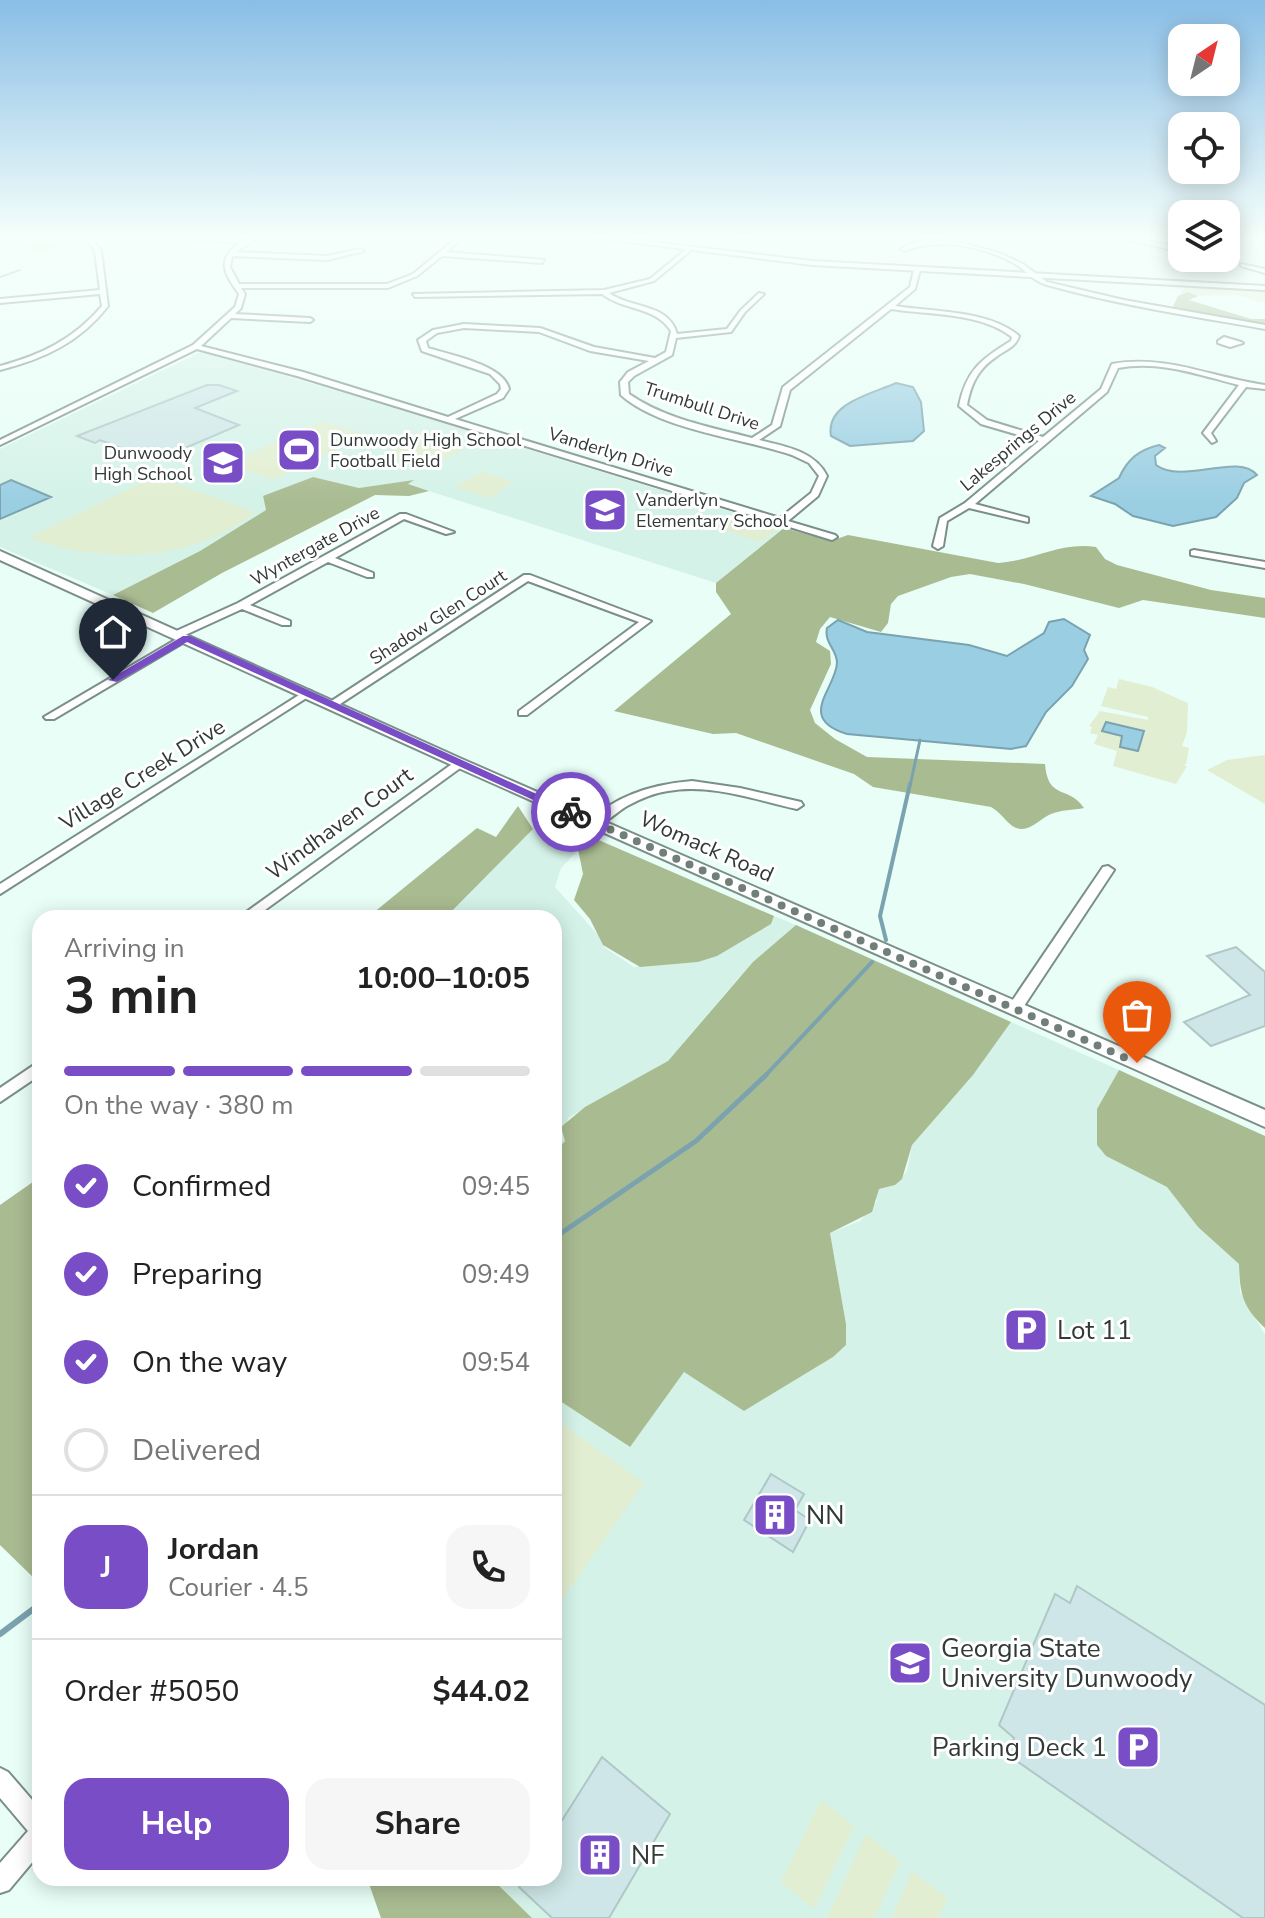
<!DOCTYPE html>
<html lang="en">
<head>
<meta charset="utf-8">
<style>
  :root { --surface:#fff; --page:#f6f6f6; --text:#222; --muted:#767676; --line:#e0e0e0; --accent:#784dc6 }
  body { margin:0; font-family:"Nunito Sans",sans-serif; background:var(--page); color:var(--text); height:100vh; display:flex; flex-direction:column; font-size:30px; white-space:nowrap }
  * { box-sizing:border-box; margin:0 }
  p { font-size:26px; color:var(--muted) }
  .icon { flex:none; width:44px; height:44px; fill:none; stroke:currentColor; stroke-width:2; stroke-linecap:round; stroke-linejoin:round }
  .map { position:relative; flex:1; overflow:hidden }
  .sheet { position:absolute; left:32px; top:910px; width:530px; height:976px; display:flex; flex-direction:column; background:var(--surface); border-radius:24px; box-shadow:0 4px 20px #0003 }
  .sheet>* { flex:none }
  .needle { width:52px; rotate:35deg }
  .fabs { position:absolute; left:1168px; top:24px; display:grid; gap:16px }
  .fabs a { display:grid; place-items:center; width:72px; height:72px; border-radius:16px; background:var(--surface); box-shadow:0 4px 20px #0003; font-size:40px }
  .pin { position:absolute; display:grid; place-items:center; width:68px; height:68px; color:#fff; margin:-82px -34px; border-radius:50% 50% 50% 0; rotate:-45deg; box-shadow:0 0 8px #0007 }
  .pin .icon { rotate:45deg }
  .courier { position:absolute; display:grid; place-items:center; width:80px; height:80px; margin:-40px; border:6px solid #784dc6; border-radius:50%; background:#fff; color:#222; box-shadow:0 2px 10px #0007 }
  .summary em { font-style:normal; font-weight:700 }
  .summary div { display:flex; flex-direction:column-reverse }
  .summary { display:flex; align-items:center; justify-content:space-between; height:136px; padding:0 32px }
  h1 { font-size:52px; font-weight:700; line-height:60px }
  .bar { display:grid; grid-template-columns:repeat(4,1fr); gap:12px 8px; align-content:center; height:96px; padding:0 32px }
  .bar i { height:10px; border-radius:6px; background:var(--line) }
  .bar .current { background:var(--accent) }
  .bar p { grid-column:span 4 }
  .line { display:flex; align-items:center; gap:20px; padding:0 32px; border-top:2px solid var(--line) }
  .line div { flex:1 }
  .round { display:grid; place-items:center; flex:none; width:84px; height:84px; border-radius:24px; background:var(--page) }
  ol { padding:0 32px; list-style:none }
  li { display:flex; align-items:center; gap:24px; height:88px }
  li p { margin-inline-start:auto }
  li .icon { padding:8px; border-radius:50%; background:var(--accent); color:#fff; stroke-width:4 }
  li:last-child { color:var(--muted) }
  li i { width:44px; height:44px; border:4px solid var(--line); border-radius:50% }
  .cta { display:flex; gap:16px; margin-top:auto; padding:16px 32px }
  .cta a { flex:1; height:92px; border-radius:24px; background:var(--accent); color:#fff; font-size:32px; font-weight:700; line-height:92px; text-align:center }
  .cta a+a { background:var(--page); color:var(--text) }
  .map>svg:first-child { display:block }
</style>
</head>
<body>
<div class="map">
<svg width="1265" height="1918" viewBox="0 0 1265 1918">
  <rect width="100%" height="100%" fill="#e8fef7"/>
  <path fill="#d4f2e8" d="M203,351L397,409L784,528L716,583L407,484L359,488L313,477L263,497L266,510L200,551L113,595L0,547V449Z
    M545,817L589,839L561,868L555,887L599,936L604,947L634,967L698,962L771,924L774,916L796,925L736,981L668,1061L568,1118L565,1141L554,1152V918H445Z
    M1011,1022L1119,1070L1097,1109L1106,1156L1167,1187L1198,1227L1239,1264L1240,1292L1265,1335V1918H532L491,1878H554V1397L629,1447L684,1372L744,1410L833,1357L846,1345V1324L830,1233L860,1221L877,1201L876,1195L879,1189L895,1185L907,1171L912,1145L973,1075Z"/>
  <path fill="#e2eed1" d="M40,236H82L84,242L39,252L21,249Z
    M1187,286L1265,290V303L1237,295L1198,296L1188,292L1178,296Z
    M323,421L367,435L273,480L228,464Z
    M422,431L459,439L465,448L430,467L380,456Z
    M482,472L513,482L490,498L454,487Z
    M165,480L255,512C190,564 104,563 28,538L143,482Z
    M735,516L778,529L760,542L718,528Z
    M1119,679L1152,687L1188,703L1187,732L1182,746L1189,748L1186,764L1183,765L1187,766L1176,784L1113,766L1117,751L1094,744L1098,735L1090,733L1092,727L1089,726L1100,711L1148,720V717L1101,706L1108,687L1116,689Z
    M1265,755V804L1207,770L1227,760Z
    M554,1418L644,1483L554,1611Z
    M821,1800L854,1826L814,1909L781,1882Z
    M866,1834L900,1861L874,1918H827Z
    M912,1871L947,1898L939,1918H892Z"/>
  <path fill="#a9bb91" d="M1188,292L1198,296L1189,300L1251,319H1265V324L1172,309L1178,296Z
    M313,477L359,488L414,480L408,484L429,491L409,496L375,495L222,573L153,613L113,595L200,551L266,510L263,496Z
    M784,528L831,541L848,535L998,563C1033,561 1061,541 1096,547L1105,559L1117,565L1211,590L1265,598V618L1143,600L1119,608L1024,584L970,574L951,577L898,596L891,604L888,623L881,632L830,617L820,629L816,642L830,651L831,664L810,710L815,723L835,739L867,757L1045,764C1048,801 1069,785 1084,808C1074,810 1060,810 1051,814C1038,819 1026,838 1010,824C1003,818 1000,812 991,807L873,787L854,774L736,733L713,734L614,711L731,614L716,592V583Z
    M518,806L533,829L445,918H367L477,828L496,837Z
    M594,838L774,916L771,924L717,956L698,962L640,967L603,945L590,919L574,900L583,874L578,849Z
    M796,925L1011,1022L973,1075L912,1145L902,1179L895,1185L879,1189L872,1212L830,1233L846,1324V1345L833,1357L744,1411L684,1372L630,1447L554,1397V1152L565,1141L561,1127L585,1107L668,1061L753,962Z
    M1119,1070L1265,1136V1328C1242,1306 1240,1294 1239,1264L1198,1227L1167,1187L1106,1156L1097,1145V1109Z
    M40,1177V1584L0,1545V1205Z
    M367,1878H491L532,1918H381Z"/>
  <path fill="#9acee2" stroke="#7aa2af" stroke-width="2" d="M896,383L913,387L921,402L924,431L913,441L850,446L831,436C825,403 872,394 896,383Z
    M1159,445L1165,448L1155,456L1156,465C1183,485 1238,452 1257,475L1244,483L1237,498L1216,517L1173,526L1133,516L1115,504L1091,496L1119,478C1127,460 1138,450 1159,445Z
    M11,480L51,497L0,519V485Z
    M1064,619L1090,635L1084,650L1088,659L1072,686L1046,712L1026,746L1011,749L847,734C795,718 837,688 837,662C836,648 824,643 827,628L838,620L867,632L969,645L1007,656L1044,633L1049,622Z
    M1106,722L1144,731L1138,751L1120,747L1122,736L1102,731Z"/>
  <g fill="none" stroke-linecap="round" stroke-linejoin="round">
    <path stroke="#7aa2af" stroke-width="2" d="M0,277L20,270"/>
    <path stroke="#7aa2af" stroke-width="3" d="M910,786L920,740"/>
    <path stroke="#7aa2af" stroke-width="4" d="M886,940L880,916L910,784
      M764,1077L872,962"/>
    <path stroke="#7aa2af" stroke-width="5" d="M554,1238L696,1141L766,1075"/>
    <path stroke="#7aa2af" stroke-width="6" d="M0,1634L40,1604"/>
  </g>
  <path fill="#cee6e7" stroke="#b0c7c8" stroke-width="2" d="M207,385H219L237,391L195,408L239,425L155,461L100,440L95,443L77,436Z
    M1236,947L1265,972V1026L1211,1046L1184,1022L1250,995L1207,956Z
    M771,1474L804,1494L795,1510L810,1520L793,1552L744,1520Z
    M1077,1586L1265,1705V1918H1243L1008,1755L1014,1738L999,1725L1055,1594L1070,1603Z
    M602,1757L670,1814L609,1918H552L519,1887L525,1878H554V1833Z"/>
  <g fill="none" stroke-linecap="round" stroke-linejoin="round">
    <g stroke="#7a8f88" stroke-width="4">
      <path id="street" d="M84,236H90L101,251L108,306C80,342 44,359 0,370V366C41,355 74,339 102,306L100,294L0,303V299L100,290L95,251Z
        M193,236L245,240L253,236H260L236,252L327,256L361,249L364,251L327,260L232,256L230,267L239,284H387L413,274L459,236H465L446,252L544,260L542,263L442,256L417,276L388,288H241L245,294L241,308L235,314L310,318L313,320L310,322L231,318L201,346L303,372L448,417L497,394L501,389L500,384L490,374L422,351L418,340L433,330L464,324L540,328L594,347L655,358L666,352L671,331C655,306 624,311 602,294L415,297L413,294L604,290L650,279L688,248L690,251L654,281L609,293C631,309 669,303 677,334L727,329L741,310L759,293L764,294L745,312L731,332L676,338L672,355L634,376L628,382L629,394C665,419 710,427 752,438L772,425L783,387L910,287L914,270L917,268L920,270L915,289L895,306C932,312 990,310 1019,336C1016,347 1005,350 996,357C978,369 971,384 967,405L987,420L1043,437L1101,389L1112,364C1166,354 1213,378 1265,385V389L1246,387L1211,433L1216,441L1212,443L1203,433L1239,385C1198,375 1161,360 1118,368L1107,392L975,504L1028,518V522L969,508L947,521L943,546L938,549L933,546L940,518L965,503L1039,441L981,424L959,406C966,371 981,359 1011,341L1012,337C980,312 929,315 891,309L790,390L780,426L759,440C784,446 815,451 827,476L818,496L788,521L835,535L837,537L832,540L297,376L197,349L0,445V440L193,345L235,307L239,294C225,274 215,260 240,243L191,239ZM464,328L539,332L590,351L649,361L628,372L620,382L621,395C660,430 742,438 792,455L809,463L819,476L811,493L780,518L455,419L503,398L509,389C504,365 450,355 428,348L426,341L437,333Z
        M735,236H775L737,239Z
        M1110,236H1121L1182,248V252Z
        M927,240L962,243L999,253L1023,264L1047,282L1124,300L1265,325V329C1192,316 1118,305 1047,285C1035,282 1027,272 1017,265C985,246 938,237 904,251L901,249L912,243Z
        M1264,241H1265V245L1261,243Z
        M1241,264L1265,269V273L1241,266Z
        M1224,337L1241,342L1243,343L1230,347L1218,343V341Z
        M400,514H406L454,532L446,534L404,519L335,558L373,573V577H367L328,562L250,605L290,621V625H282L242,609L183,636L191,638L54,719H46L44,717L182,636H174V632L238,603Z
        M1194,550L1265,562V568L1191,555V551Z
        M524,575H530L651,621L527,715H519V711L639,622L528,581L337,706L333,707L327,704Z
        M307,690L311,691V695L0,894V884Z
        M459,759L463,760V766L254,918H238Z
        M692,781L740,788L801,802L803,805L797,809C756,800 710,783 668,791C653,793 640,799 627,806C615,813 603,827 590,826L588,823C615,795 655,784 692,781Z
        M1108,866L1114,870L1020,1012H1010L1008,1008L1010,1004L1103,867Z
        M40,1061V1075L0,1102V1088Z
        M0,1768L8,1772L40,1809V1853L9,1890L0,1893V1863L28,1831L0,1798Z"/>
    </g>
    <g stroke="#7a8f88" stroke-width="4">
      <path id="secondary" d="M581,236H603L812,261L1265,286V290L812,265Z
        M0,551L464,760L1265,1110V1127L454,766L0,560Z"/>
    </g>
    <use href="#street" fill="#fff" fill-rule="evenodd"/>
    <use href="#secondary" fill="#fff" fill-rule="evenodd"/>
  </g>
  <linearGradient id="sky" x2="0" y2="1"><stop stop-color="#89bee6"/><stop offset="0.47" stop-color="#f5fffb"/><stop offset="1" stop-color="#f5fffb" stop-opacity="0"/></linearGradient>
  <rect width="1265" height="504" fill="url(#sky)"/>
  <path fill="#784dc6" d="M183,636H190L576,812L566,815L187,642L117,682L108,680Z"/>
  <g fill="none" stroke-linecap="round" stroke-linejoin="round">
    <path stroke="#717f7a" stroke-width="8" stroke-dasharray="0 14.4" d="M571,812L1137,1063"/>
  </g>
  <defs>
    <g id="stadium-square" transform="scale(2.3)"><rect x="-9" y="-9" width="18" height="18" rx="4" fill="#784dc6" stroke="#fff"/><path d="M0-5a6.5 5 0 1 0 0 10a6.5 5 0 1 0 0-10ZM-3.5-1.8h7v3.6h-7Z" fill="#fff"/></g>
    <g id="school-square" transform="scale(2.3)"><rect x="-9" y="-9" width="18" height="18" rx="4" fill="#784dc6" stroke="#fff"/><path d="M0-5L7-2L0 1L-7-2ZM-4 1L0 2.5L4 1V4Q0 6-4 4Z" fill="#fff"/></g>
    <g id="parking-square" transform="scale(2.3)"><rect x="-9" y="-9" width="18" height="18" rx="4" fill="#784dc6" stroke="#fff"/><path d="M-3.5-5.5H1a3.5 3.5 0 0 1 0 7H-1V5.5H-3.5ZM-1-3.4V-.6H.8a1.4 1.4 0 0 0 0-2.8Z" fill="#fff"/></g>
    <g id="building-square" transform="scale(2.3)"><rect x="-9" y="-9" width="18" height="18" rx="4" fill="#784dc6" stroke="#fff"/><path d="M-4-6H4V6H1V3H-1V6H-4ZM-2.5-4.3h1.7v1.8h-1.7ZM.8-4.3h1.7v1.8H.8ZM-2.5-1h1.7V.8h-1.7ZM.8-1h1.7V.8H.8Z" fill="#fff"/></g>
    <g id="university-square" transform="scale(2.3)"><rect x="-9" y="-9" width="18" height="18" rx="4" fill="#784dc6" stroke="#fff"/><path d="M0-5L7-2L0 1L-7-2ZM-4 1L0 2.5L4 1V4Q0 6-4 4Z" fill="#fff"/></g>
  </defs>
  <g fill-rule="evenodd">
    <use href="#stadium-square" x="299" y="450"/>
    <use href="#school-square" x="223" y="463"/>
    <use href="#school-square" x="605" y="510"/>
    <use href="#parking-square" x="1026" y="1330"/>
    <use href="#building-square" x="775" y="1515"/>
    <use href="#university-square" x="910" y="1663"/>
    <use href="#parking-square" x="1138" y="1747"/>
    <use href="#building-square" x="600" y="1855"/>
  </g>
  <g text-anchor="middle" stroke-width="6" stroke-linejoin="round" paint-order="stroke">
    <g font-size="18" fill="#313a37" stroke="#fff">
      <text transform="translate(702 406) rotate(18)" y="6">Trumbull Drive</text>
      <text transform="translate(1018 441) rotate(-40)" y="6">Lakesprings Drive</text>
      <text transform="translate(611 452) rotate(17)" y="6">Vanderlyn Drive</text>
      <text transform="translate(315 546) rotate(-29)" y="6">Wyntergate Drive</text>
      <text transform="translate(438 617) rotate(-33)" y="6">Shadow Glen Court</text>
    </g>
    <g font-size="18" fill="#313a37" stroke="#fff" text-anchor="start">
      <text x="330" y="446">Dunwoody High School<tspan x="330" dy="21">Football Field</tspan></text>
      <text x="192" y="459" text-anchor="end">Dunwoody<tspan x="192" dy="21">High School</tspan></text>
      <text x="636" y="506">Vanderlyn<tspan x="636" dy="21">Elementary School</tspan></text>
    </g>
    <g font-size="22" fill="#313a37" stroke="#fff">
      <text transform="translate(142 774) rotate(-32)" y="8">Village Creek Drive</text>
      <text transform="translate(339 823) rotate(-36)" y="8">Windhaven Court</text>
      <text transform="translate(707 846) rotate(24)" y="8">Womack Road</text>
    </g>
    <g font-size="26" fill="#313a37" stroke="#fff" text-anchor="start">
      <text x="1057" y="1339">Lot 11</text>
      <text x="806" y="1524">NN</text>
      <text x="941" y="1657">Georgia State<tspan x="941" dy="30">University Dunwoody</tspan></text>
      <text x="1107" y="1756" text-anchor="end">Parking Deck 1</text>
      <text x="631" y="1864">NF</text>
    </g>
  </g>
</svg>
<div class="fabs">
<a><svg class="needle" viewBox="-14 -14 28 28"><path d="M0-13l5 13h-10z" fill="#e53935"/><path d="M0 13l5-13h-10z" fill="#767676"/></svg></a>
<a><svg class="icon" aria-label="locate" viewBox="0 0 24 24"><circle cx="12" cy="12" r="6"/><path d="M12 2v4M12 18v4M2 12h4M18 12h4"/></svg></a>
<a><svg class="icon" aria-label="layers" viewBox="0 0 24 24"><path d="M12 4l9 5-9 5-9-5zM3 14l9 5 9-5"/></svg></a>
</div>
<div class="pin" style="left:1137px;top:1063px;background:#ea580c"><svg class="icon" aria-label="bag" viewBox="0 0 24 24"><path d="M5 8h14l-1 12H6zM9 8a3 3 0 0 1 6 0"/></svg></div>
<div class="pin" style="left:113px;top:680px;background:#1f2937"><svg class="icon" aria-label="home" viewBox="0 0 24 24"><path d="M3 11l9-7 9 7M6 9v11h12V9"/></svg></div>
<div class="courier" style="left:571px;top:812px"><svg class="icon" aria-label="bike" viewBox="0 0 24 24"><circle cx="6" cy="16" r="4"/><circle cx="18" cy="16" r="4"/><path d="M6 16l4-8h5l3 8M10 8l3 8H6M13 5h3"/></svg></div>
<section class="sheet">
<div class="summary"><div><h1>3 min</h1><p>Arriving in</p></div><em>10:00–10:05</em></div>
<div class="bar"><i class="current"></i><i class="current"></i><i class="current"></i><i></i><p>On the way · 380 m</p></div>
<ol>
<li><svg class="icon" aria-label="check" viewBox="0 0 24 24"><path d="M5 12l5 5 9-10"/></svg>Confirmed<p>09:45</p></li>
<li><svg class="icon" aria-label="check" viewBox="0 0 24 24"><path d="M5 12l5 5 9-10"/></svg>Preparing<p>09:49</p></li>
<li><svg class="icon" aria-label="check" viewBox="0 0 24 24"><path d="M5 12l5 5 9-10"/></svg>On the way<p>09:54</p></li>
<li><i></i>Delivered</li>
</ol>
<div class="line" style="height:144px"><b class="round" style="background:var(--accent);color:#fff">J</b><div><b>Jordan</b><p>Courier · 4.5</p></div><a class="round"><svg class="icon" aria-label="phone" viewBox="0 0 24 24"><path d="M5 4h4l2 5-3 2q2 4 5 5l2-3 5 2v4C11 20 4 13 5 4z"/></svg></a></div>
<div class="line" style="height:104px"><div>Order #5050</div><b>$44.02</b></div>
<div class="cta"><a>Help</a><a>Share</a></div>
</section>
</div>
</body>
</html>
